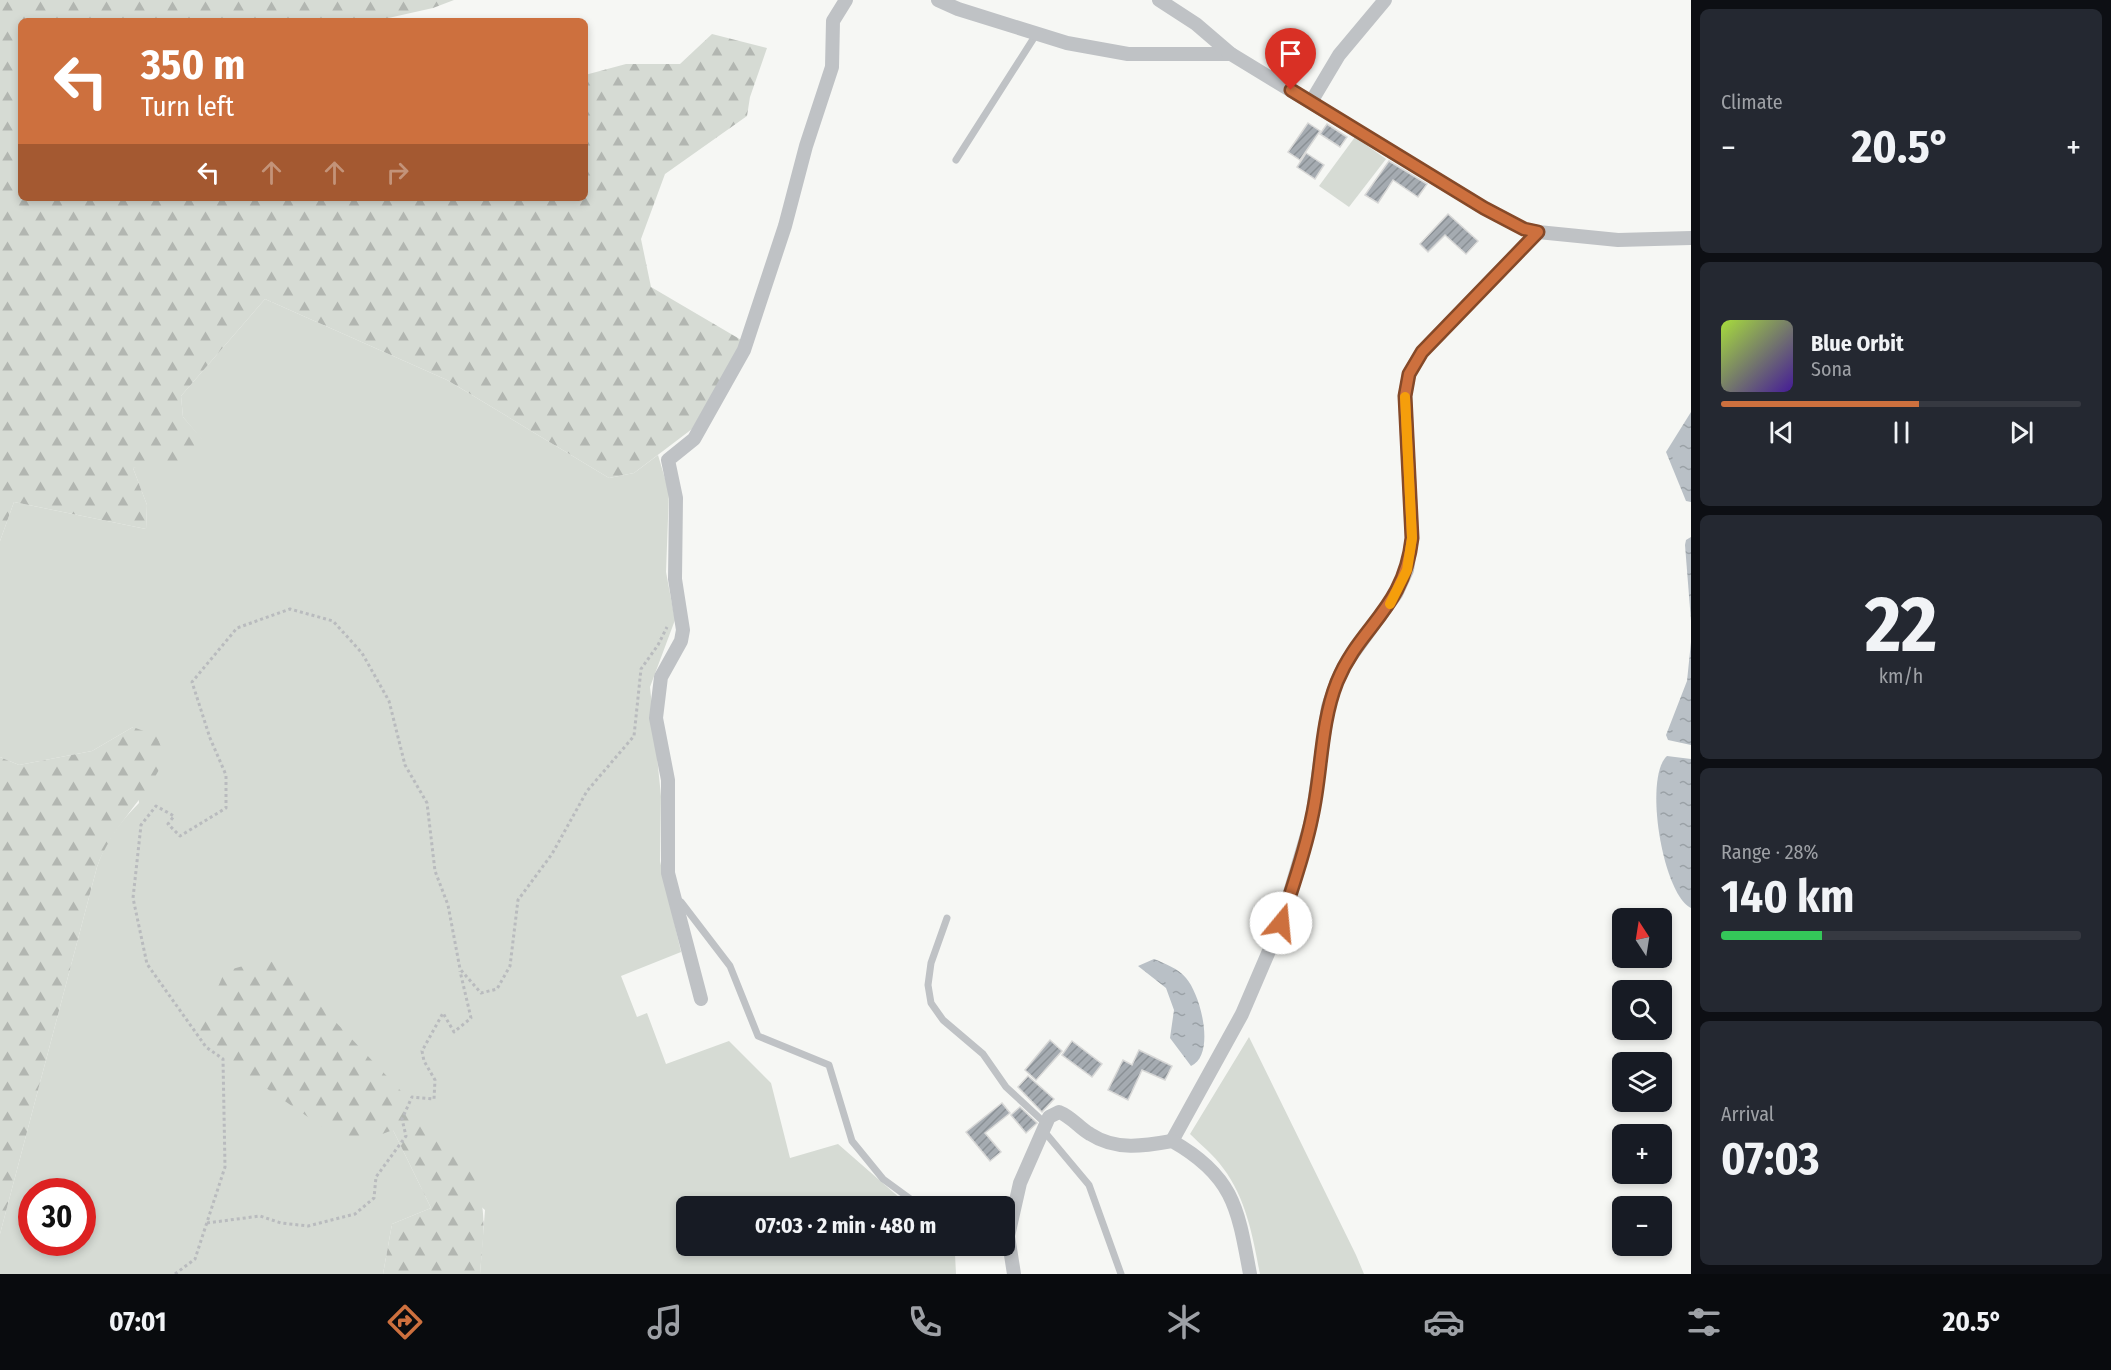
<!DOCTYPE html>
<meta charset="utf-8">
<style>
body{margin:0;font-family:"Fira Sans Condensed",sans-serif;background:#242831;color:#f1f3f6;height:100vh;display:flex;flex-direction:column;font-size:22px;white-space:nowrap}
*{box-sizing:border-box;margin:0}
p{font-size:20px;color:#9ea1a6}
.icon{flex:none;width:33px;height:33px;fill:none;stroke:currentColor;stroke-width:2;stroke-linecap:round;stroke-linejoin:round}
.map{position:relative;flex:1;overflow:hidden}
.drawer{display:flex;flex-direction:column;gap:9px;padding:9px;background:#0d0f14;width:420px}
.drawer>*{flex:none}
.hud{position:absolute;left:18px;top:18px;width:570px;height:183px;border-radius:9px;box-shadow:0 3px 9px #0003;background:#cd703e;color:#fff;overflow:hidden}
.needle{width:39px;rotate:348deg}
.tools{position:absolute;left:1612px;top:908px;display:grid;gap:12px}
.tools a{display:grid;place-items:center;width:60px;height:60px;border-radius:9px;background:#171b24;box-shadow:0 3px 9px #0003;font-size:30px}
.speed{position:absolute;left:18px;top:1178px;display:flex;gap:12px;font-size:30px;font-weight:700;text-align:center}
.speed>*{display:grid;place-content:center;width:78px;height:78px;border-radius:50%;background:#171b24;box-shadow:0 3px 9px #0003;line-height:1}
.speed .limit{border:9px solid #d22;background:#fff;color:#111}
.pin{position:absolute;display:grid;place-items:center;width:51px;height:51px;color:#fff;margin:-62px -26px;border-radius:50% 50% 50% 0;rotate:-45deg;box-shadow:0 0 6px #0007}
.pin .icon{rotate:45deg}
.me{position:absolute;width:66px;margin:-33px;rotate:17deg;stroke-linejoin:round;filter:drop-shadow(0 0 4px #0008)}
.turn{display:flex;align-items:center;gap:21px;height:126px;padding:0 24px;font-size:27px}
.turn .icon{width:78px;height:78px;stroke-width:2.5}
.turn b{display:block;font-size:42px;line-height:51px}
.lanes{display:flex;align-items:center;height:57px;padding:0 24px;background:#0003;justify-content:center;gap:30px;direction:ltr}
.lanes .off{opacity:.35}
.big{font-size:45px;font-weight:700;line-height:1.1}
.drawer .widget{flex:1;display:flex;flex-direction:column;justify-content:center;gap:9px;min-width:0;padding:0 21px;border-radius:9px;background:#242831}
.drawer .dial{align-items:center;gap:0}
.dial b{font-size:78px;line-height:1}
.song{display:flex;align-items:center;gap:18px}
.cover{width:72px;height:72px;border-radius:9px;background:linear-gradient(135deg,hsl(80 70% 55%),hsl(260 70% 35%))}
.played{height:6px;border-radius:3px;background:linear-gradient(90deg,#cd703e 55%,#363941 55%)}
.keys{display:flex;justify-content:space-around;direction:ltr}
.heat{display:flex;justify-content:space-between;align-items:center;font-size:33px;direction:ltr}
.charge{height:9px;border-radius:4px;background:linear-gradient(90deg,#34c759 28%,#363941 0)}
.trip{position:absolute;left:676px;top:1196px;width:339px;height:60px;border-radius:9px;background:#171b24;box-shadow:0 3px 9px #0003;font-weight:700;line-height:60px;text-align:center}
.menu{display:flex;height:96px;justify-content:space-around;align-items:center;background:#090b0e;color:#9ea1a6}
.menu .icon{width:42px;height:42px}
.menu .selected{color:#cd703e}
.menu b{font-size:27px;color:#f1f3f6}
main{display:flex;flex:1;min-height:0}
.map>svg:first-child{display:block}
</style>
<main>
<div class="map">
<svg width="1691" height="1274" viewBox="0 0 1691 1274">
<defs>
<pattern id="forest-firs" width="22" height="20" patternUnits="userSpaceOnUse" patternTransform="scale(1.5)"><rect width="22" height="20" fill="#d6dbd4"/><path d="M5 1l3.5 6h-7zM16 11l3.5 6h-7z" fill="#b2b6b1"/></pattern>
<pattern id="water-ripples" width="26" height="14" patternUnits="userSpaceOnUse" patternTransform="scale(1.5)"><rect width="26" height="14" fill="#b9c0c6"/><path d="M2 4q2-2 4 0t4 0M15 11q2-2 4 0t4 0" fill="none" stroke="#9aa1a6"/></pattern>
<pattern id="building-hatch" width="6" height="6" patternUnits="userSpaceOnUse" patternTransform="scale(1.5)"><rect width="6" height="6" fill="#a5abb1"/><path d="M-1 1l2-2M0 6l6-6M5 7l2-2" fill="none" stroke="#8a9095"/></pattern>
</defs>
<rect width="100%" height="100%" fill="#f6f7f4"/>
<g fill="#d6dbd4" fill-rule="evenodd">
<polygon points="1355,137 1386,159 1349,207 1319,186"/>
<path d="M 265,299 L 447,380 L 609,478 L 634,473 L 658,455 L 669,492 L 666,572 L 675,620 L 650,687 L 661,796 L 660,861 L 681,952 L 621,976 L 637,1017 L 647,1013 L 666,1064 L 729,1041 L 771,1083 L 790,1158 L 838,1144 L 909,1206 L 687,1206 L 687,1245 L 947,1245 L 955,1254 L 956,1274 L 480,1274 L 485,1210 L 393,1130 L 431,1208 L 392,1224 L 383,1274 L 0,1274 L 0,1234 L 97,867 C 106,841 119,823 139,803 L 133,727 L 92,751 L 19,765 L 0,757 L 0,541 L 14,502 L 146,529 L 147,505 L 133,468 L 204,442 L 183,417 L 181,396 ZM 32,1191 L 82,1191 L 82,1242 L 32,1242 Z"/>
<path d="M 1249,1037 L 1356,1255 L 1364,1274 L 1260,1274 C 1253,1237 1246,1198 1223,1168 C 1214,1155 1201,1145 1190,1134 Z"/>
</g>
<g fill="url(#forest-firs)">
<polygon points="0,0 454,0 433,8 375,21 21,21 21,198 585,198 585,75 626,64 680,64 712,34 767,48 750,97 747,116 665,174 641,239 651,287 743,341 692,429 634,473 609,478 447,380 265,299 181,396 183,417 205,442 199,458 133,468 147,505 146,529 14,502 0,541"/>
<path d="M 133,727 L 157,736 L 165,758 C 147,798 112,825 97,867 L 0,1234 L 0,757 L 19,765 L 92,751 Z"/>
<path d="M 278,961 L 468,1162 C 489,1208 484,1226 480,1274 L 383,1274 L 392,1224 L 431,1208 L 393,1130 L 350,1146 L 195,1039 L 225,971 L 254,963 Z"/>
</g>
<g fill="url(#water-ripples)">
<polygon points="1691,412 1691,502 1686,501 1666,452"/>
<polygon points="1691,537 1691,621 1685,545 1686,540"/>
<polygon points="1691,642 1691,745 1668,740 1666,735 1687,681"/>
<path d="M 1667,756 L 1691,759 L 1691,908 C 1663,895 1643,778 1667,756 Z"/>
<path d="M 1154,959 C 1164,963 1179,969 1186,978 C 1201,995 1216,1055 1191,1066 L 1170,1038 L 1174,1010 L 1166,988 L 1138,966 Z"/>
</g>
<g fill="url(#building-hatch)" stroke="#d8d8d7" stroke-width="1.5">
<polygon points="1308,123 1320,131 1300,160 1288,152"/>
<polygon points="1327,124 1347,137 1340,147 1320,134"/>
<polygon points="1306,153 1324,165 1315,179 1297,167"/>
<polygon points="1389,161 1427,184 1418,197 1393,180 1378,203 1365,195"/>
<polygon points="1448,214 1478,241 1466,254 1445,235 1428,252 1420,244"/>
<polygon points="1050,1040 1062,1051 1036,1080 1025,1070"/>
<polygon points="1072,1041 1102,1064 1092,1077 1062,1055"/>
<polygon points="1139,1050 1172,1066 1165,1080 1142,1070 1128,1100 1108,1090 1123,1060 1132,1065"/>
<polygon points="1028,1076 1054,1099 1042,1112 1018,1087"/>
<polygon points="1002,1103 1010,1113 985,1133 1001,1152 990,1161 966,1132"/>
<polygon points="1020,1107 1037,1123 1026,1133 1011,1115"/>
</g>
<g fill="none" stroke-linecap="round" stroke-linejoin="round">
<g stroke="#b9bbbe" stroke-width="3" stroke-dasharray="3 3" stroke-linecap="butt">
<polyline points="207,1223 260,1216 281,1223 308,1226 355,1214 374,1198 376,1177 406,1136 402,1119 412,1097 434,1099 435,1080 424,1061 422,1051 443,1013 454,1032 471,1018 460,971"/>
<polyline points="175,1274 195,1259 225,1167 223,1059 206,1047 147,964 133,898 141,825 156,806 174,816 168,824 180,836 226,808 226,775 210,738 192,682 237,628 290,609 333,621 362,653 389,701 405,765 427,803 435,871 448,905 460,969 481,993 497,989 510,966 518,900 552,854 587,791 634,736 641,669 658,645 667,627"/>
</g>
<g stroke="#bfc2c5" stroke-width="7">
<polyline points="956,160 1037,33"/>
<polyline points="681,902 730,966 758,1036 829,1065 852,1141 883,1179 920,1206"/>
<polyline points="947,918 931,963 928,985 931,1003 943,1020 983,1054 1006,1087 1046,1124"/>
<polyline points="1043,1130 1089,1185 1121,1274"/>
<polyline points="953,1245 970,1252 1009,1248"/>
</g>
<g stroke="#bfc2c5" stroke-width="14">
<polyline points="938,0 958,9 1067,43 1128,54 1231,54"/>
<polyline points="1159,0 1196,24 1231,54 1484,208 1524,229 1538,232 1618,240 1691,238"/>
<polyline points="1311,102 1339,55 1385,0"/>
<polyline points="701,999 668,873 668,780 656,718 661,677 681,641 683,630 675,579 676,498 668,460 694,439 744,350 785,226 806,146 832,67 833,21 846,0"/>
<polyline points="1172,1141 1242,1014 1281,923 1312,818 1328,707 1337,681 1344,666 1396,594 1407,570 1412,538 1405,396 1409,374 1422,352 1538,232"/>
<path d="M 1014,1274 L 1008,1236 L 1020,1183 L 1049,1117 L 1059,1112 C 1072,1117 1079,1128 1090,1134 C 1116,1151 1144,1146 1172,1141 C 1234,1176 1238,1209 1250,1274"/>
</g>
</g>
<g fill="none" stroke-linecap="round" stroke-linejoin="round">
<defs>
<path id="route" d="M 1281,923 C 1292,888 1305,853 1312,817 C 1322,773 1320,725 1337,682 C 1360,625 1404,610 1412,538 L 1405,396 L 1409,374 L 1422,352 L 1538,232 L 1524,229 L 1484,208 L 1291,90"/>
</defs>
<use href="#route" stroke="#854928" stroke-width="15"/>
<use href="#route" stroke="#cd703e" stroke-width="10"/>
<polyline stroke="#f59e0b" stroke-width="10" points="1390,604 1407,570 1412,538 1405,397"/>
</g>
</svg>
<div class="tools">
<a><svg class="needle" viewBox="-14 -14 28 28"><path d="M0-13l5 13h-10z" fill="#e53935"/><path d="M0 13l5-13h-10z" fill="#9ea1a6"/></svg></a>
<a><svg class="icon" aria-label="search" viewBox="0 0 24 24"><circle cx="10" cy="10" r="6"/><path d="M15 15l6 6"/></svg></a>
<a><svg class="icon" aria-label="layers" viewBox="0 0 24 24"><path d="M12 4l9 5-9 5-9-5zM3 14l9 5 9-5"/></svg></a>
<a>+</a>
<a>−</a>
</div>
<div class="speed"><div class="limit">30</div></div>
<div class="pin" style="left:1291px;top:90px;background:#d93025"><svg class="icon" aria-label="arrive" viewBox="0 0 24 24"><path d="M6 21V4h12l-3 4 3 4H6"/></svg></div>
<svg class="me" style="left:1281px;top:923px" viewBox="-20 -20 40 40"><circle r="19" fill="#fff"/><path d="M0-13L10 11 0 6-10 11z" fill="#cd703e"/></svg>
<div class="trip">07:03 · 2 min · 480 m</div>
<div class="hud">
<div class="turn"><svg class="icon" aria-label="left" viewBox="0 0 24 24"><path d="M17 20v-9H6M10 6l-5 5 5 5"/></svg><div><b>350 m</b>Turn left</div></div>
<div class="lanes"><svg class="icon" aria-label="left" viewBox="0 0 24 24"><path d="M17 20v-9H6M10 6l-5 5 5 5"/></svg><svg class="icon off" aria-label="ahead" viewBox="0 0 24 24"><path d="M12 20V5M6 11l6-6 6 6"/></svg><svg class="icon off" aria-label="ahead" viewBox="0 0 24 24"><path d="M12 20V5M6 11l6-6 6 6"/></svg><svg class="icon off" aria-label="right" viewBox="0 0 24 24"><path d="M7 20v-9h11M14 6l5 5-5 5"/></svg></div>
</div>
</div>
<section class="drawer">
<div class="widget"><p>Climate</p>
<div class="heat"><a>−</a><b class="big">20.5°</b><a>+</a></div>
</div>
<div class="widget">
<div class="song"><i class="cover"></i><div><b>Blue Orbit</b><p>Sona</p></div></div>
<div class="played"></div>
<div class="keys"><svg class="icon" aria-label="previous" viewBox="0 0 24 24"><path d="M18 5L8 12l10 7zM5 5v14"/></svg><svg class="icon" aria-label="pause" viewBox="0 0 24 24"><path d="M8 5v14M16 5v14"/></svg><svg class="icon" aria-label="next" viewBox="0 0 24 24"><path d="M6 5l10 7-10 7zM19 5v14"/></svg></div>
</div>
<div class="widget dial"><b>22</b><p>km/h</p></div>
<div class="widget"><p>Range · 28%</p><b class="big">140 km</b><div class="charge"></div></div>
<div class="widget"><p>Arrival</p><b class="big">07:03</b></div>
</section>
</main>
<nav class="menu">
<b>07:01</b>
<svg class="icon selected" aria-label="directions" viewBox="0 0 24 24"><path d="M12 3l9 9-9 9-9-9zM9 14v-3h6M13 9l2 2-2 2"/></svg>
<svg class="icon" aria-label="music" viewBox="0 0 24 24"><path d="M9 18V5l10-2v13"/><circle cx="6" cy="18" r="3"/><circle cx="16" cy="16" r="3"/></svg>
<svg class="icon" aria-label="phone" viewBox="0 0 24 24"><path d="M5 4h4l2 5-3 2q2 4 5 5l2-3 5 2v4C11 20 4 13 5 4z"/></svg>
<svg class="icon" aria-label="climate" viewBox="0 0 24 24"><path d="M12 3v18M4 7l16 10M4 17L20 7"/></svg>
<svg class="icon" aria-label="car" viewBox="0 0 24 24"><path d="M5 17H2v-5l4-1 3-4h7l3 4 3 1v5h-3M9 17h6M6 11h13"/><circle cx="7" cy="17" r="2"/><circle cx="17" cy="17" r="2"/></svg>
<svg class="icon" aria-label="filters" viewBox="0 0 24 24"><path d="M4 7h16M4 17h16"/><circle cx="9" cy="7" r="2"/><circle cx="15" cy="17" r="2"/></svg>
<b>20.5°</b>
</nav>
